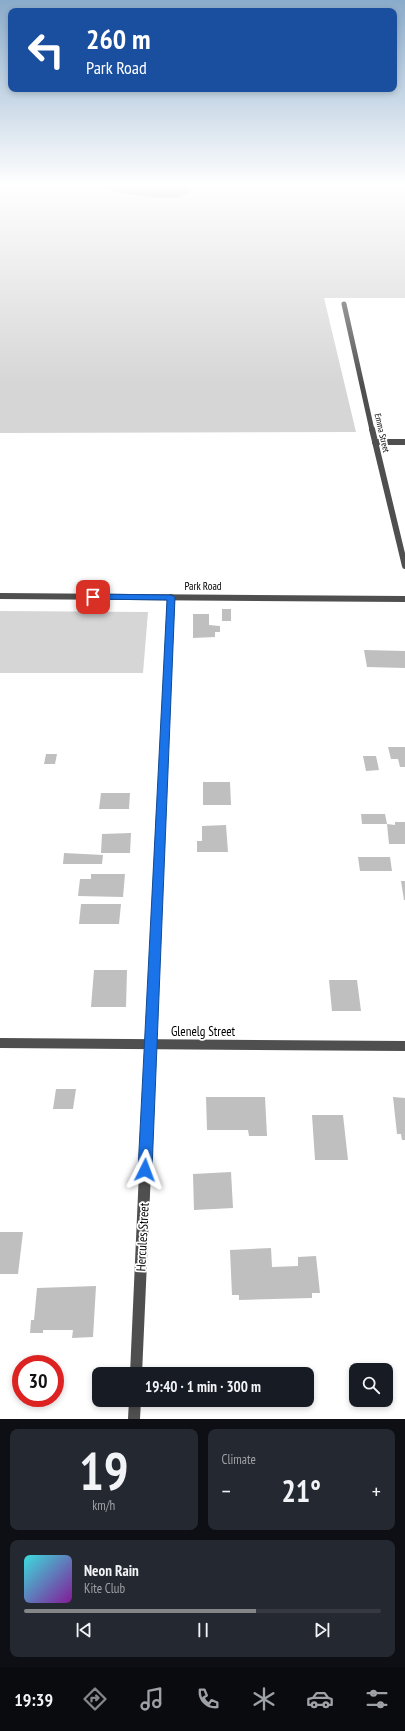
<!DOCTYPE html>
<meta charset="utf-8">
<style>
body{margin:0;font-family:"PT Sans Narrow",sans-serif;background:#242831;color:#f1f3f6;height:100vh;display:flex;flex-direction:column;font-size:15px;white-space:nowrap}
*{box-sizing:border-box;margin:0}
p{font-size:13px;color:#9ea1a6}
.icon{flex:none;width:22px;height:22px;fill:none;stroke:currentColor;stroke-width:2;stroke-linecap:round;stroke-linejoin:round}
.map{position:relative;height:1419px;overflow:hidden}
.panel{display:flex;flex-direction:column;gap:10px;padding:10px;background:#0d0f14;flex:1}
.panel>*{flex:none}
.guide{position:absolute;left:8px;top:8px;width:389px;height:84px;border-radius:8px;box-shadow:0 2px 6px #0003;background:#1a4fa0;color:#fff;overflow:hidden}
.buttons{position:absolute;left:349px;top:1363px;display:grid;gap:8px}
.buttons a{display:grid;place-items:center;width:44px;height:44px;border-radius:8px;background:#171b24;box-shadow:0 2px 6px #0003;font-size:20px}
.speed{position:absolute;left:12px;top:1355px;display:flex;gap:8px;font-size:20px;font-weight:700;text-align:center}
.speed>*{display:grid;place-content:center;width:52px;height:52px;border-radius:50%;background:#171b24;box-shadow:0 2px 6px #0003;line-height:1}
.speed .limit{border:6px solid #d22;background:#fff;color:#111}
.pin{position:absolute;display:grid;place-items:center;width:34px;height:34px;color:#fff;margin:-17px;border-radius:8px;box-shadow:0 2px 6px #0006}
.me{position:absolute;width:44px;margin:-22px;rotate:3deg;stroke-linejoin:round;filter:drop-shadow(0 0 3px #0008)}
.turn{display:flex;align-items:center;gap:14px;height:84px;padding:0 12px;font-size:18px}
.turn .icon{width:52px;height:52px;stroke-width:2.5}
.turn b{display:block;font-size:28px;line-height:34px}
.big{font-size:30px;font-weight:700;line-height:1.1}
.panel .widget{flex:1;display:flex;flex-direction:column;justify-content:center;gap:6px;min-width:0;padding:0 14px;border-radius:8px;background:#242831}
.panel .dial{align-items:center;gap:0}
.dial b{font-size:52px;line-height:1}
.song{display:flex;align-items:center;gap:12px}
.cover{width:48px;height:48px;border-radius:6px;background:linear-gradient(135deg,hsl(180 70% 55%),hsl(290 70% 35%))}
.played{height:4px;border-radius:2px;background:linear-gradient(90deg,#858687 65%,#363941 65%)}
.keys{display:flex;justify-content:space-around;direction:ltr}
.heat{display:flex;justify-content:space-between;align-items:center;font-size:22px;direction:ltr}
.panel .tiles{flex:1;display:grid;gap:10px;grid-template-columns:1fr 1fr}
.widget:last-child{grid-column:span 2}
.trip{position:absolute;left:92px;top:1367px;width:222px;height:40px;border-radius:8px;background:#171b24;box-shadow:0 2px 6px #0003;font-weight:700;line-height:40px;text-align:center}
.dock{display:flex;height:64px;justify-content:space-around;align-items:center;background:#090b0e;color:#9ea1a6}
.dock .icon{width:28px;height:28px}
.dock .on{color:#858687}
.dock b{font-size:18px;color:#f1f3f6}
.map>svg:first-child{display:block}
</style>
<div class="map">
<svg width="405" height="1419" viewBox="0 0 405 1419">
<rect width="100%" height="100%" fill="#fff"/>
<g fill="#d6d6d6">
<polygon points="0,186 405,186 405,298 324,298 356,432 0,433"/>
<polygon points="0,611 148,612 143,673 0,673"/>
</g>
<path fill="#9d9d9d" d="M 106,186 L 144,186 L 149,187 L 188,186 L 190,188 L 188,193 C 186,194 182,196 180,197 C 166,200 119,195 107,189 Z"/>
<g fill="#bfbfbf">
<rect x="222" y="609" width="9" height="12"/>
<polygon points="193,614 209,614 209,625 220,626 220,632 215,632 215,637 193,638"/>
<polygon points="364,650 405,651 405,668 367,667"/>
<polygon points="388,747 405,747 405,767 400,767 398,759 391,759"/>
<polygon points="46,754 57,754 55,764 44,764"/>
<polygon points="363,756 376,756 379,770 366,771"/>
<polygon points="203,782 230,782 231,805 203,805"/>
<polygon points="101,793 130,793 129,809 99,809"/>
<polygon points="361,814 385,814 387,824 362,824"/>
<polygon points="395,822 405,822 405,844 389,844 387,824 395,825"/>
<polygon points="226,825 228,852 197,852 197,841 202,841 202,826"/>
<polygon points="131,833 130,853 101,853 102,834"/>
<polygon points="64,853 103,855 102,864 63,864"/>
<polygon points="358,857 390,857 392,871 360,871"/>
<polygon points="91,874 125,874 123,897 78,896 80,879 91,879"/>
<polygon points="401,881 405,881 405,900 404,900"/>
<polygon points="81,904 121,904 119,924 79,924"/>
<polygon points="94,970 127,970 126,1007 91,1007"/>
<polygon points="329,980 357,980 361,1011 332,1011"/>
<polygon points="56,1089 76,1089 73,1109 53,1109"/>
<polygon points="206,1097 265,1097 267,1136 249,1136 248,1130 207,1130"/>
<polygon points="393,1097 405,1098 405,1140 402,1140 401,1134 397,1134"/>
<polygon points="312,1115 343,1115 348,1160 315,1160"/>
<polygon points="231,1172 233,1208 194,1210 193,1174"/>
<polygon points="0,1232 23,1232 18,1274 0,1274"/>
<polygon points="271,1248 272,1267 298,1266 298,1257 316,1256 320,1293 312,1293 312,1298 239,1300 239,1295 232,1295 230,1250"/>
<polygon points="96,1286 93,1337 72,1338 73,1330 43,1330 43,1333 30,1333 31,1320 34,1320 37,1288"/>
</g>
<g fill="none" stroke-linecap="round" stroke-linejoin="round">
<polyline stroke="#4f4f4f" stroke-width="5" points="344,304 372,430"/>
<g stroke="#4f4f4f" stroke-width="6">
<polyline points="372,429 405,566"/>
<polyline points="375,442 405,442"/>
<polyline points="171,600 171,597"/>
</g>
<polyline stroke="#4f4f4f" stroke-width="8" points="161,814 171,599"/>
<g stroke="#4f4f4f" stroke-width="10">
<polyline points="0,1043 405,1046"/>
<polyline points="149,1083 161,813"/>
</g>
<g stroke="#4f4f4f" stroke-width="12">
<polyline points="136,1374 149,1082"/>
<polyline points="134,1419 135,1400"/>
</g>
<polyline stroke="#4f4f4f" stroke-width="6" points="0,596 405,599"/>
</g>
<linearGradient id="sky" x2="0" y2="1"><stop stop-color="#8aabca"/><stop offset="0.48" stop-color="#fff"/><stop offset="1" stop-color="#fff" stop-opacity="0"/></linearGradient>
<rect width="405" height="385" fill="url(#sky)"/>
<polygon fill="#1a73e8" stroke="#114b97" points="93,594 171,595 175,597 152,1170 150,1174 145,1176 140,1174 138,1170 167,600 90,599 89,597"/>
<g text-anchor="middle" stroke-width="3.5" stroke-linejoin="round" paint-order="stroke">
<g font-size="9" fill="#000" stroke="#fff">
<text transform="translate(382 433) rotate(77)" y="3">Emma Street</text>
</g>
<g font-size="11" fill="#000" stroke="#fff">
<text x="203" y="590">Park Road</text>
</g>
<g font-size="13" fill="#000" stroke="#fff">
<text x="203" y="1036">Glenelg Street</text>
<text transform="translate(142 1237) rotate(-87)" y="5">Hercules Street</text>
</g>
</g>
</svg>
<div class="buttons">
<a><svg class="icon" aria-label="search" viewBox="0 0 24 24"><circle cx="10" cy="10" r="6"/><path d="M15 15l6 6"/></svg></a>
</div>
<div class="speed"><div class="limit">30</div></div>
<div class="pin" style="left:93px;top:597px;background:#d93025"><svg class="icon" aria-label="arrive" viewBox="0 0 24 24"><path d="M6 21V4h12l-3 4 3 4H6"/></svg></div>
<svg class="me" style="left:145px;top:1170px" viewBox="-20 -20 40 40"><path d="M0-17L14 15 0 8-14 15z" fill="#1a73e8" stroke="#fff" stroke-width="4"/></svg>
<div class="trip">19:40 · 1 min · 300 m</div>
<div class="guide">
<div class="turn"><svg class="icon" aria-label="left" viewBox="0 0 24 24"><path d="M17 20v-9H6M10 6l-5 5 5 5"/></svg><div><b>260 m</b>Park Road</div></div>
</div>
</div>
<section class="panel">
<div class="tiles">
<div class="widget dial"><b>19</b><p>km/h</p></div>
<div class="widget"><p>Climate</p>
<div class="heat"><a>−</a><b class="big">21°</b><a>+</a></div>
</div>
<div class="widget">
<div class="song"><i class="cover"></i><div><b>Neon Rain</b><p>Kite Club</p></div></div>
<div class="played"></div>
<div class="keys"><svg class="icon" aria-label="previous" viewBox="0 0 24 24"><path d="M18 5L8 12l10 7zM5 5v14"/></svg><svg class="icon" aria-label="pause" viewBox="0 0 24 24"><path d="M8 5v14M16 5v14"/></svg><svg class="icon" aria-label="next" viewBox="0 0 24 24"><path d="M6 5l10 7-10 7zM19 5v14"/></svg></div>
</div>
</div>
</section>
<nav class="dock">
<b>19:39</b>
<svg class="icon on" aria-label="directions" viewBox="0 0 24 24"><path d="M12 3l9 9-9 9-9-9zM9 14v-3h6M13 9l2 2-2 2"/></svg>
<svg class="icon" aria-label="music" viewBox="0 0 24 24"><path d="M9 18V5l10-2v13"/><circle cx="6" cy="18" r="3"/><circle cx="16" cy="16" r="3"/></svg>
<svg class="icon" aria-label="phone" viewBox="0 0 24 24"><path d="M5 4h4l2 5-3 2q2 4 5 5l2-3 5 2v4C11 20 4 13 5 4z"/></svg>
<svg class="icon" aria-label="climate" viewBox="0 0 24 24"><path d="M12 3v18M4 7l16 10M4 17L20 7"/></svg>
<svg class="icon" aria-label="car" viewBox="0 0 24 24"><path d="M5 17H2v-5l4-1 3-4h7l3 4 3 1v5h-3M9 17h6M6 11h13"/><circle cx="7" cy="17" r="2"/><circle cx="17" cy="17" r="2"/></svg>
<svg class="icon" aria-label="filters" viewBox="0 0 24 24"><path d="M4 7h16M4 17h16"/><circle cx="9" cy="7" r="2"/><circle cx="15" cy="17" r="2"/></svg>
</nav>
